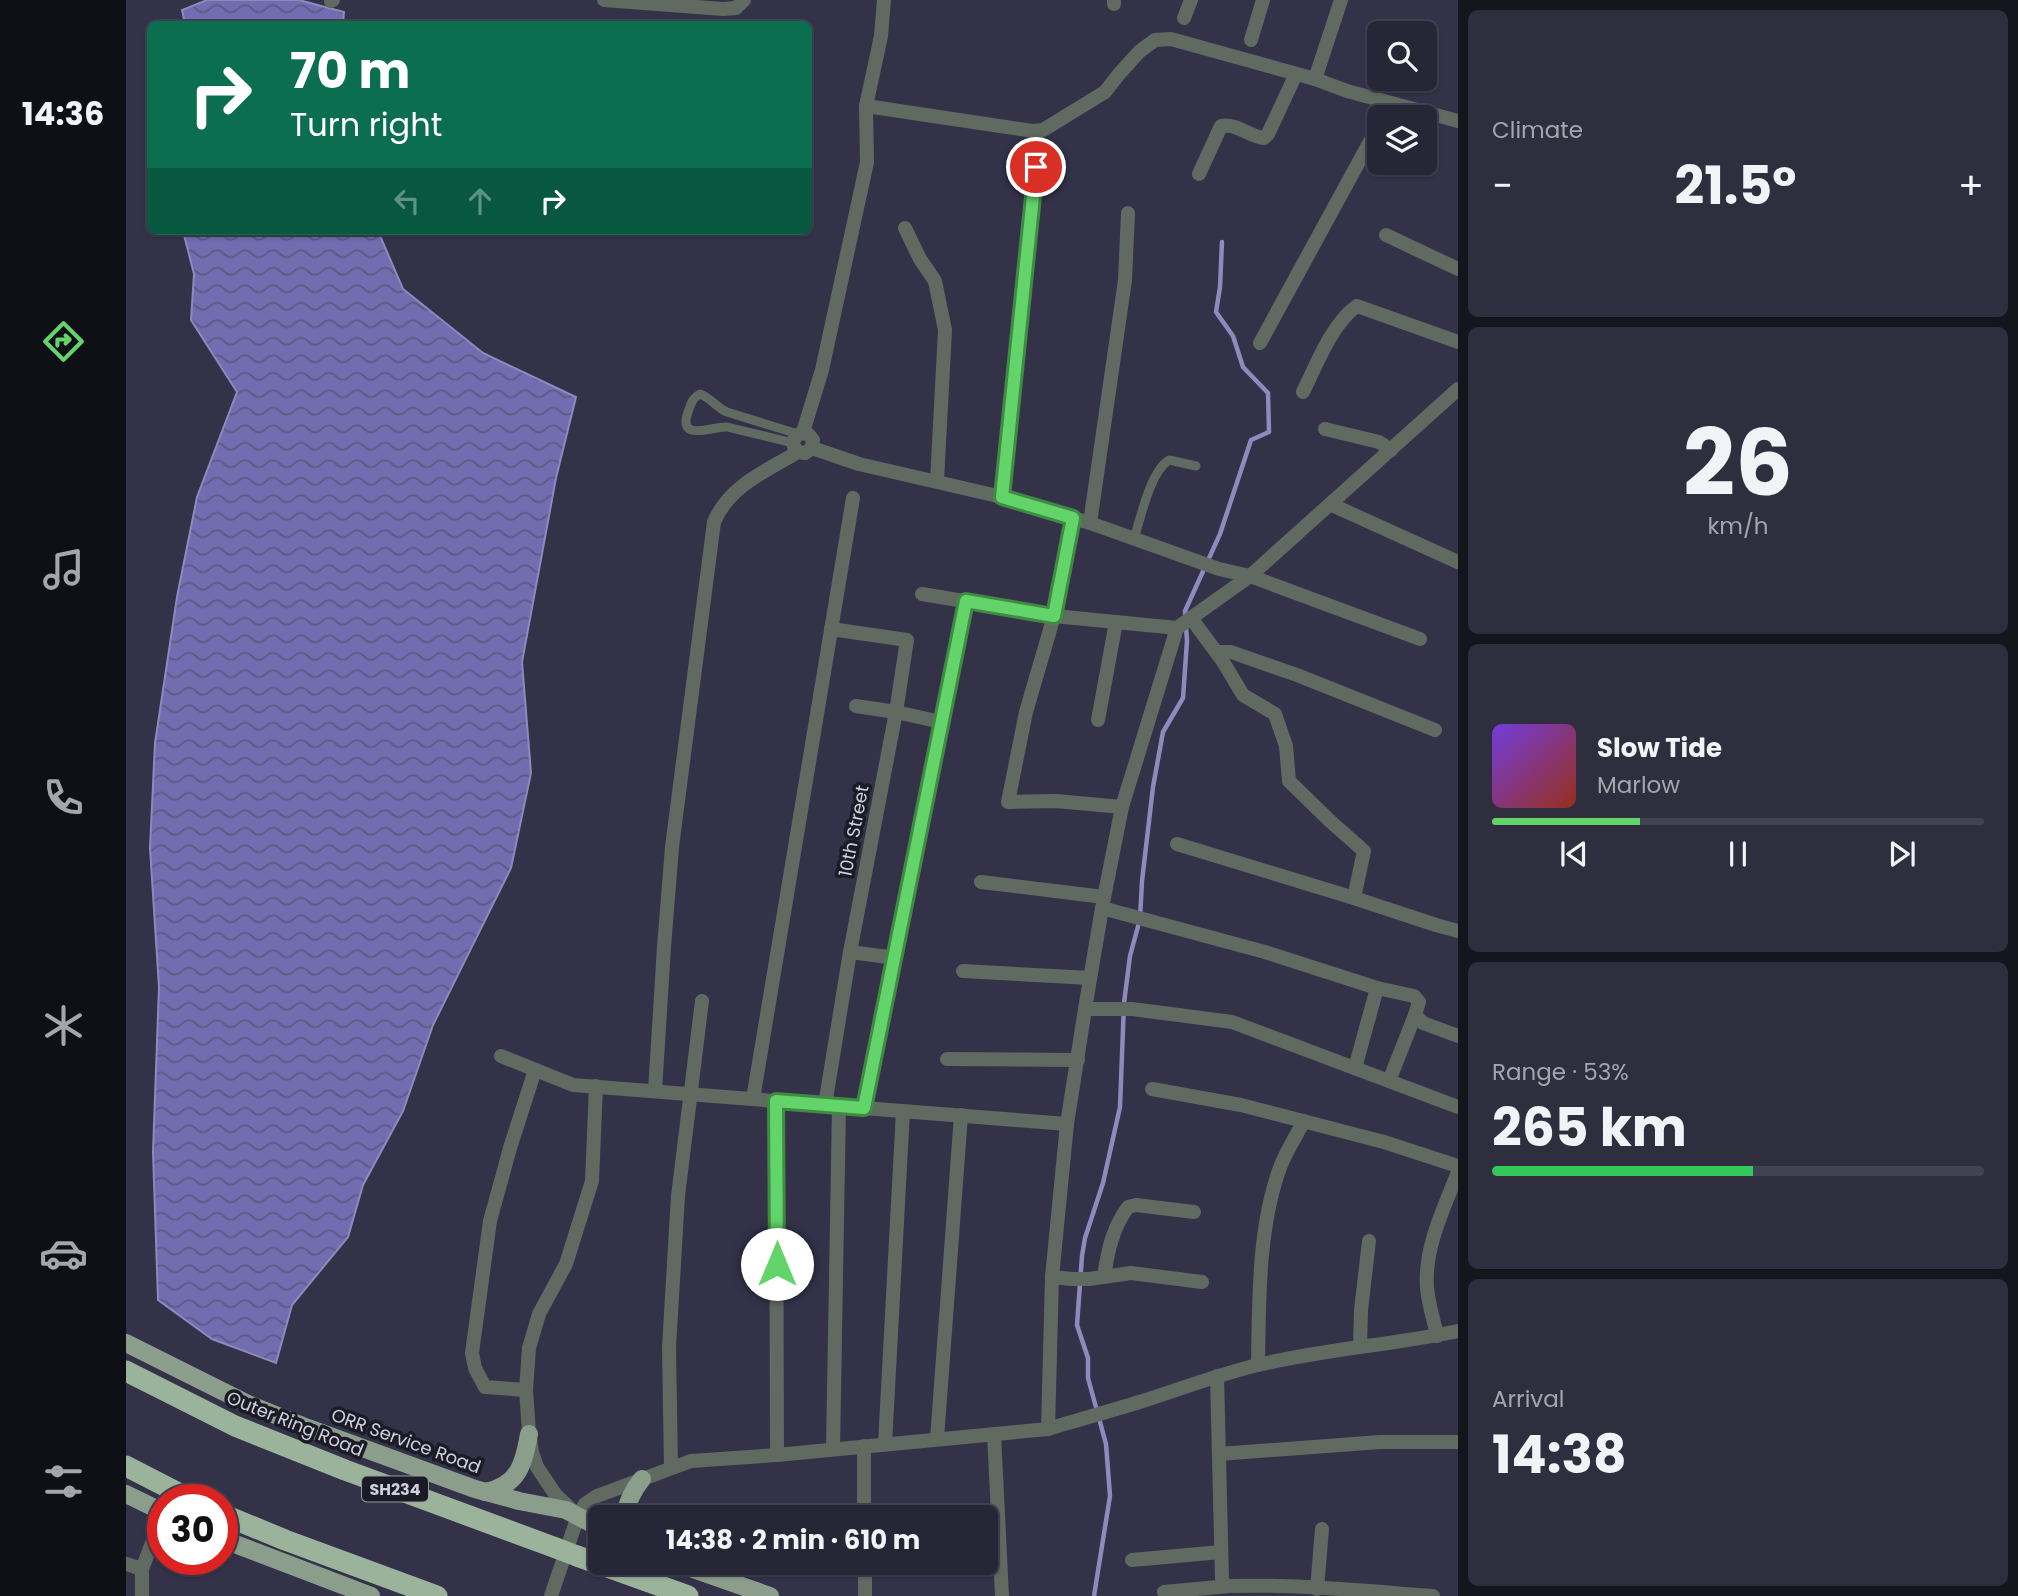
<!DOCTYPE html>
<meta charset="utf-8">
<style>
body{margin:0;font-family:Poppins,sans-serif;background:#2e2e3f;color:#f1f3f6;height:100vh;display:flex;flex-direction:column;font-size:26px;white-space:nowrap}
*{box-sizing:border-box;margin:0}
p{font-size:23px;color:#a4a5ad}
.icon{flex:none;width:38px;height:38px;fill:none;stroke:currentColor;stroke-width:2;stroke-linecap:round;stroke-linejoin:round}
.map{position:relative;flex:1;overflow:hidden}
.panel{display:flex;flex-direction:column;gap:10px;padding:10px;background:#15151e;width:560px}
.panel>*{flex:none}
.guide{position:absolute;left:21px;top:21px;width:665px;height:214px;border-radius:10px;box-shadow:0 2px 5px #0004,0 0 0 2px #424352;background:#0b6e4f;color:#fff;overflow:hidden}
.tools{position:absolute;left:1241px;top:21px;display:grid;gap:14px}
.tools a{display:grid;place-items:center;width:70px;height:70px;border-radius:10px;background:#262637;box-shadow:0 2px 5px #0004,0 0 0 2px #424352;font-size:35px}
.speed{position:absolute;left:21px;top:1484px;display:flex;gap:14px;font-size:35px;font-weight:700;text-align:center}
.speed>*{display:grid;place-content:center;width:91px;height:91px;border-radius:50%;background:#262637;box-shadow:0 2px 5px #0004,0 0 0 2px #424352;line-height:1}
.speed .limit{border:10px solid #d22;background:#fff;color:#111}
.pin{position:absolute;display:grid;place-items:center;width:60px;height:60px;color:#fff;margin:-30px;border:4px solid #fff;border-radius:50%;box-shadow:0 2px 7px #0007}
.me{position:absolute;width:77px;margin:-38px;rotate:0deg;stroke-linejoin:round;filter:drop-shadow(0 0 5px #0008)}
.turn{display:flex;align-items:center;gap:24px;height:147px;padding:0 28px;font-size:32px}
.turn .icon{width:91px;height:91px;stroke-width:2.5}
.turn b{display:block;font-size:49px;line-height:60px}
.lanes{display:flex;align-items:center;height:66px;padding:0 28px;background:#0003;justify-content:center;gap:35px;direction:ltr}
.lanes .off{opacity:.35}
.big{font-size:52px;font-weight:700;line-height:1.1}
.panel .tile{flex:1;display:flex;flex-direction:column;justify-content:center;gap:10px;min-width:0;padding:0 24px;border-radius:10px;background:#2e2e3f}
.panel .dial{align-items:center;gap:0}
.dial b{font-size:91px;line-height:1}
.song{display:flex;align-items:center;gap:21px}
.cover{width:84px;height:84px;border-radius:10px;background:linear-gradient(135deg,hsl(260 70% 55%),hsl(10 70% 35%))}
.played{height:7px;border-radius:4px;background:linear-gradient(90deg,#62d469 30%,#424352 30%)}
.keys{display:flex;justify-content:space-around;direction:ltr}
.heat{display:flex;justify-content:space-between;align-items:center;font-size:38px;direction:ltr}
.charge{height:10px;border-radius:5px;background:linear-gradient(90deg,#34c759 53%,#424352 0)}
.trip{position:absolute;left:462px;top:1505px;width:410px;height:70px;border-radius:10px;background:#262637;box-shadow:0 2px 5px #0004,0 0 0 2px #424352;font-weight:700;line-height:70px;text-align:center}
main{display:flex;flex:1;min-height:0}
.dock{display:flex;flex-direction:column;width:126px;justify-content:space-around;align-items:center;background:#0f0f16;color:#a4a5ad}
.dock .icon{width:49px;height:49px}
.dock .selected{color:#62d469}
.dock b{font-size:32px;color:#f1f3f6}
.map>svg:first-child{display:block}
</style>
<main>
<nav class="dock">
<b>14:36</b>
<svg class="icon selected" aria-label="directions" viewBox="0 0 24 24"><path d="M12 3l9 9-9 9-9-9zM9 14v-3h6M13 9l2 2-2 2"/></svg>
<svg class="icon" aria-label="music" viewBox="0 0 24 24"><path d="M9 18V5l10-2v13"/><circle cx="6" cy="18" r="3"/><circle cx="16" cy="16" r="3"/></svg>
<svg class="icon" aria-label="phone" viewBox="0 0 24 24"><path d="M5 4h4l2 5-3 2q2 4 5 5l2-3 5 2v4C11 20 4 13 5 4z"/></svg>
<svg class="icon" aria-label="climate" viewBox="0 0 24 24"><path d="M12 3v18M4 7l16 10M4 17L20 7"/></svg>
<svg class="icon" aria-label="car" viewBox="0 0 24 24"><path d="M5 17H2v-5l4-1 3-4h7l3 4 3 1v5h-3M9 17h6M6 11h13"/><circle cx="7" cy="17" r="2"/><circle cx="17" cy="17" r="2"/></svg>
<svg class="icon" aria-label="filters" viewBox="0 0 24 24"><path d="M4 7h16M4 17h16"/><circle cx="9" cy="7" r="2"/><circle cx="15" cy="17" r="2"/></svg>
</nav>
<div class="map">
<svg width="1332" height="1596" viewBox="0 0 1332 1596">
<defs>
<pattern id="water-waves" width="16" height="10" patternUnits="userSpaceOnUse" patternTransform="scale(1.75)"><rect width="16" height="10" fill="#726cb0"/><path d="M0 5q4-4 8 0t8 0" fill="none" stroke="#5d5a84"/></pattern>
</defs>
<rect width="100%" height="100%" fill="#333249"/>
<g fill="url(#water-waves)" stroke="#8e8abe" stroke-width="2">
<polygon points="81,0 173,0 218,12 217,24 59,24 56,10"/>
<polygon points="57,231 252,231 277,289 357,353 450,397 430,478 396,662 405,773 385,868 307,1025 277,1111 237,1185 222,1237 166,1305 150,1363 86,1339 32,1300 27,1152 33,987 24,848 29,743 51,597 71,497 111,392 65,320 68,274"/>
</g>
<g fill="none" stroke-linecap="round" stroke-linejoin="round">
<polyline stroke="#8e8abe" stroke-width="4.5" points="968,1596 984,1496 980,1444 962,1378 962,1358 951,1325 956,1256 959,1238 977,1183 994,1107 998,1003 1004,956 1014,919 1016,881 1027,787 1037,732 1057,698 1061,641 1059,611 1094,534 1125,440 1143,432 1142,393 1117,367 1107,336 1090,312 1094,287 1096,242"/>
<g stroke="#616a61" stroke-width="9">
<path d="M 667,443 L 601,427 C 587,426 551,443 562,412 C 565,404 566,398 574,394 C 585,398 591,408 601,412 L 672,434"/>
<path d="M 1008,539 C 1015,517 1024,472 1043,460 L 1070,466"/>
</g>
<g stroke="#616a61" stroke-width="14">
<polyline points="478,0 597,9 610,8 618,0"/>
<polyline points="205,1 207,0"/>
<polyline points="988,4 988,0"/>
<polyline points="1058,18 1065,0"/>
<polyline points="1125,40 1137,0"/>
<polyline points="1189,79 1215,0"/>
<polyline points="740,106 907,131 917,130 979,92 993,74 1014,51 1029,40 1045,39 1189,79 1221,91 1332,121"/>
<path d="M 1073,174 L 1095,126 C 1110,123 1123,136 1138,138 L 1142,134 L 1170,74"/>
<polyline points="779,228 794,259 809,281 819,330 811,481"/>
<polyline points="1260,235 1332,269"/>
<polyline points="1134,343 1253,125"/>
<path d="M 1177,392 C 1190,366 1206,323 1231,306 L 1332,342"/>
<polyline points="1199,429 1253,442 1265,450"/>
<polyline points="677,432 696,370 741,162 740,106 755,36 758,0"/>
<path d="M 686,448 L 687,440 L 682,434 L 675,433 C 663,439 666,453 679,453 L 686,448 L 733,464 L 876,497 L 964,523 L 1093,569 L 1124,576 L 1294,639"/>
<polyline points="876,497 910,167"/>
<polyline points="1204,504 1332,562"/>
<polyline points="947,518 928,616 900,712 882,802 930,801 996,807"/>
<polyline points="964,523 999,280 1002,213"/>
<polyline points="796,594 928,616 1051,628"/>
<polyline points="1065,618 1096,660 1117,695 1149,714 1160,746 1163,781 1204,821 1238,851 1228,898 1310,925 1332,931"/>
<polyline points="1090,652 1105,652 1171,675 1309,730"/>
<polyline points="730,706 770,712 815,722"/>
<polyline points="972,720 990,622"/>
<polyline points="1051,844 1228,898"/>
<polyline points="855,882 978,897"/>
<polyline points="976,908 1139,952 1251,988 1229,1068"/>
<polyline points="724,952 770,958"/>
<polyline points="837,971 964,978"/>
<polyline points="1251,988 1288,996 1293,1002 1289,1015 1297,1023 1332,1036"/>
<polyline points="959,1009 1006,1009 1106,1022 1332,1107"/>
<polyline points="375,1056 447,1085 941,1124"/>
<polyline points="821,1059 952,1060"/>
<polyline points="1263,1081 1289,1015"/>
<polyline points="1026,1089 1115,1105 1258,1142 1332,1166"/>
<path d="M 529,1091 L 538,947 L 546,847 L 588,522 C 603,486 640,471 672,452"/>
<polyline points="627,1099 727,498"/>
<polyline points="650,1101 651,1455"/>
<polyline points="699,1105 724,952 770,712 781,640 705,629"/>
<polyline points="738,1108 840,601"/>
<path d="M 978,1276 C 982,1251 986,1229 1002,1207 L 1010,1205 L 1068,1212"/>
<polyline points="926,1277 946,1279 963,1279 1005,1273 1076,1282"/>
<path d="M 1311,1336 C 1308,1320 1302,1303 1301,1287 C 1298,1248 1318,1208 1332,1172"/>
<polyline points="1234,1347 1235,1310 1243,1241"/>
<path d="M 1132,1365 C 1133,1301 1132,1225 1155,1165 C 1161,1150 1170,1136 1178,1121"/>
<path d="M 1091,1376 L 1096,1580 L 1098,1584 L 1103,1586 C 1171,1584 1239,1591 1307,1596"/>
<polyline points="400,1390 359,1387 349,1368 346,1353 364,1221 384,1148 409,1070"/>
<path d="M 922,1429 C 955,1419 988,1410 1020,1400 C 1057,1388 1094,1374 1132,1365 C 1198,1349 1266,1345 1332,1331"/>
<polyline points="868,1434 876,1596"/>
<polyline points="811,1439 835,1115"/>
<polyline points="759,1444 777,1111"/>
<polyline points="738,1446 738,1517"/>
<polyline points="707,1449 713,1106"/>
<polyline points="1093,1454 1254,1442 1332,1442"/>
<polyline points="545,1468 543,1347 552,1196 576,1001"/>
<polyline points="448,1512 429,1494 411,1467 406,1452 403,1432 400,1390 403,1348 413,1314 440,1264 466,1181 470,1086"/>
<polyline points="1006,1560 1095,1552"/>
<polyline points="739,1563 739,1596"/>
<polyline points="0,1564 16,1569"/>
<polyline points="1191,1589 1196,1529"/>
<polyline points="1038,1592 1103,1586"/>
</g>
<g stroke="#616a61" stroke-width="14">
<polyline points="16,1596 16,1569 37,1515"/>
<polyline points="425,1596 452,1516 459,1504 471,1496 565,1461 651,1455 922,1429 926,1277 941,1124 959,1009 976,908 996,807 1051,628 1124,576 1332,389"/>
</g>
<g stroke="#8b9e8b" stroke-width="18">
<polyline points="0,1343 122,1404 182,1428 349,1489 393,1501 440,1510 474,1528"/>
<path d="M 359,1492 C 392,1486 398,1464 403,1434"/>
<polyline points="0,1494 37,1512"/>
<path d="M 498,1517 C 502,1502 506,1491 516,1479"/>
<polyline points="96,1539 245,1596"/>
<polyline points="550,1563 644,1596"/>
</g>
<g stroke="#9cb39b" stroke-width="21">
<polyline points="0,1371 109,1426 219,1470 430,1548"/>
<polyline points="0,1466 66,1500"/>
<polyline points="96,1514 159,1540 311,1596"/>
<polyline points="451,1556 562,1596"/>
</g>
<polyline stroke="#9cb39b" stroke-width="21" points="430,1548 451,1556"/>
</g>
<g fill="none" stroke-linecap="round" stroke-linejoin="round">
<defs>
<polyline id="route" points="651,1264 650,1101 738,1108 840,601 928,616 947,518 876,497 910,167"/>
</defs>
<use href="#route" stroke="#408a44" stroke-width="18"/>
<use href="#route" stroke="#62d469" stroke-width="12"/>
</g>
<g text-anchor="middle" stroke-width="7" stroke-linejoin="round" paint-order="stroke">
<rect fill="#1b1b26" stroke="#9999a7" stroke-width="2" x="236" y="1476.5" width="66" height="25" rx="5"/>
<g font-size="16" font-weight="bold" fill="#cfcfde">
<text x="269" y="1495">SH234</text>
</g>
<g font-size="18" fill="#cfcfde" stroke="#1b1b26">
<text transform="translate(728 831) rotate(-79)" y="6">10th Street</text>
<text transform="translate(169 1424) rotate(22)" y="6">Outer Ring Road</text>
<text transform="translate(280 1441) rotate(20)" y="6">ORR Service Road</text>
</g>
</g>
</svg>
<div class="tools">
<a><svg class="icon" aria-label="search" viewBox="0 0 24 24"><circle cx="10" cy="10" r="6"/><path d="M15 15l6 6"/></svg></a>
<a><svg class="icon" aria-label="layers" viewBox="0 0 24 24"><path d="M12 4l9 5-9 5-9-5zM3 14l9 5 9-5"/></svg></a>
</div>
<div class="speed"><div class="limit">30</div></div>
<div class="pin" style="left:910px;top:167px;background:#d93025"><svg class="icon" aria-label="arrive" viewBox="0 0 24 24"><path d="M6 21V4h12l-3 4 3 4H6"/></svg></div>
<svg class="me" style="left:651px;top:1264px" viewBox="-20 -20 40 40"><circle r="19" fill="#fff"/><path d="M0-13L10 11 0 6-10 11z" fill="#62d469"/></svg>
<div class="trip">14:38 · 2 min · 610 m</div>
<div class="guide">
<div class="turn"><svg class="icon" aria-label="right" viewBox="0 0 24 24"><path d="M7 20v-9h11M14 6l5 5-5 5"/></svg><div><b>70 m</b>Turn right</div></div>
<div class="lanes"><svg class="icon off" aria-label="left" viewBox="0 0 24 24"><path d="M17 20v-9H6M10 6l-5 5 5 5"/></svg><svg class="icon off" aria-label="ahead" viewBox="0 0 24 24"><path d="M12 20V5M6 11l6-6 6 6"/></svg><svg class="icon" aria-label="right" viewBox="0 0 24 24"><path d="M7 20v-9h11M14 6l5 5-5 5"/></svg></div>
</div>
</div>
<section class="panel">
<div class="tile"><p>Climate</p>
<div class="heat"><a>−</a><b class="big">21.5°</b><a>+</a></div>
</div>
<div class="tile dial"><b>26</b><p>km/h</p></div>
<div class="tile">
<div class="song"><i class="cover"></i><div><b>Slow Tide</b><p>Marlow</p></div></div>
<div class="played"></div>
<div class="keys"><svg class="icon" aria-label="previous" viewBox="0 0 24 24"><path d="M18 5L8 12l10 7zM5 5v14"/></svg><svg class="icon" aria-label="pause" viewBox="0 0 24 24"><path d="M8 5v14M16 5v14"/></svg><svg class="icon" aria-label="next" viewBox="0 0 24 24"><path d="M6 5l10 7-10 7zM19 5v14"/></svg></div>
</div>
<div class="tile"><p>Range · 53%</p><b class="big">265 km</b><div class="charge"></div></div>
<div class="tile"><p>Arrival</p><b class="big">14:38</b></div>
</section>
</main>
